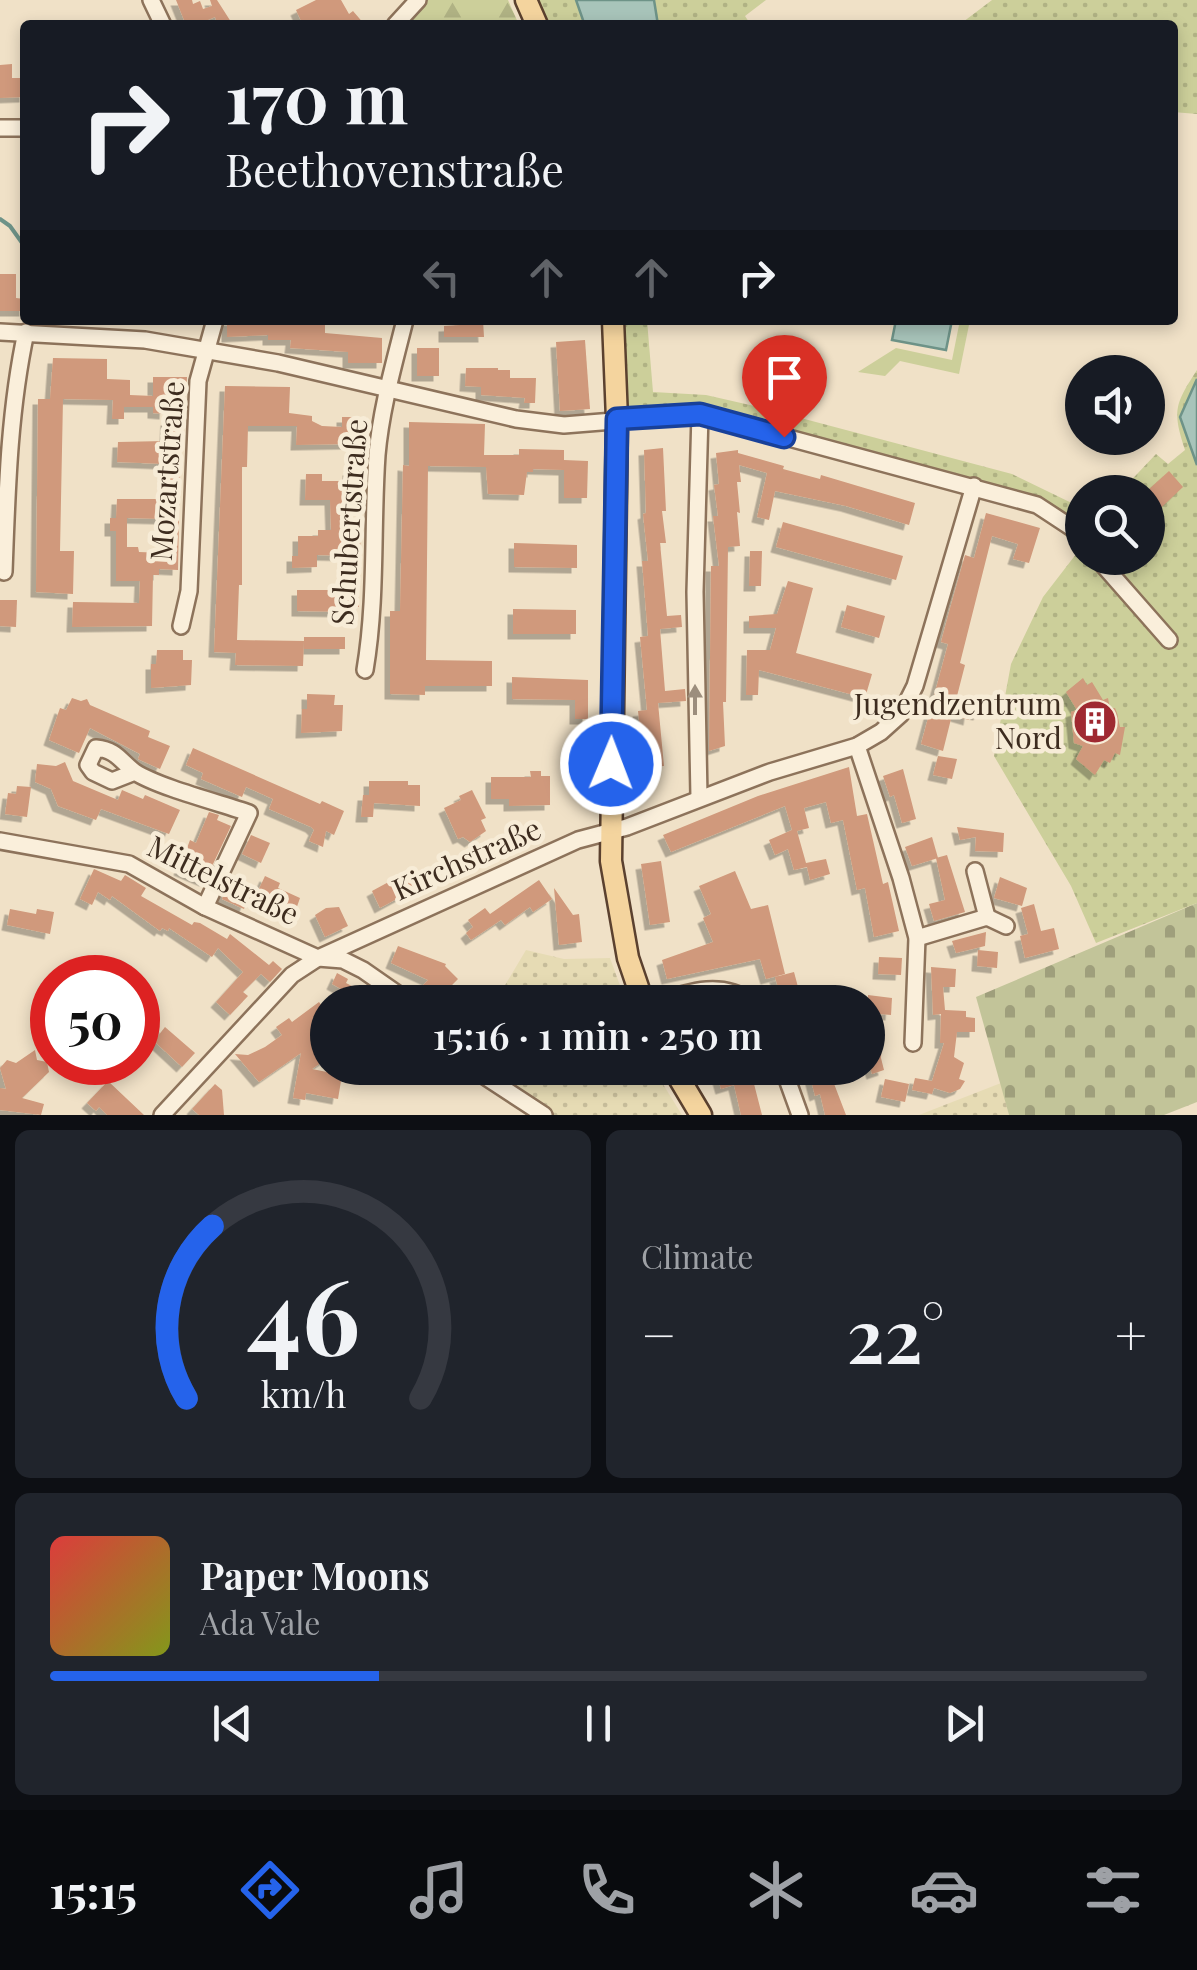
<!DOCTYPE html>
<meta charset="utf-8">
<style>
body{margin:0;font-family:"Playfair Display",serif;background:#20242c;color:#f1f3f6;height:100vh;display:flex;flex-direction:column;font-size:38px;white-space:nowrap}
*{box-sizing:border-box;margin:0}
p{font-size:32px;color:#9ea1a6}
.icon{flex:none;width:55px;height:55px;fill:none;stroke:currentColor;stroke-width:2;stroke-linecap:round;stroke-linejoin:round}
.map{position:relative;height:1115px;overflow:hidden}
.details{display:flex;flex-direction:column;gap:15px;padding:15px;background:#0d0f14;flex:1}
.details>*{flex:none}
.top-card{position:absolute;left:20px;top:20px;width:1158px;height:305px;border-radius:10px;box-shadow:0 5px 15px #0003;background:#171b24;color:#f1f3f6;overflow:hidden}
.tools{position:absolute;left:1065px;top:355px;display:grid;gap:20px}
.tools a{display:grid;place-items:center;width:100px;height:100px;border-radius:50%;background:#171b24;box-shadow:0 5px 15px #0003;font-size:50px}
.speed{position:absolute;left:30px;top:955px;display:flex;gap:20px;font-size:50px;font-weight:700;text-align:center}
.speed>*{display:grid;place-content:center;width:130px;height:130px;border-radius:50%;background:#171b24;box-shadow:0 5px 15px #0003;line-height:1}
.speed .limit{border:15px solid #d22;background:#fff;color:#111}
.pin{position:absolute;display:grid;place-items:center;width:85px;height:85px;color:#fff;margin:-102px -42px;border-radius:50% 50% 50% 0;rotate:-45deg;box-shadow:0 0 10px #0007}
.pin .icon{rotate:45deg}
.me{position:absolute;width:110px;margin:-55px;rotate:1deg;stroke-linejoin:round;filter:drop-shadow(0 0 8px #0008)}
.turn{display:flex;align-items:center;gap:35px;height:210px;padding:0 40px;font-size:45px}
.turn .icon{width:130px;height:130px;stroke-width:2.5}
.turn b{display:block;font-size:70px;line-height:85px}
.lanes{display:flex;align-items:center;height:95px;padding:0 40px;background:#0003;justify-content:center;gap:50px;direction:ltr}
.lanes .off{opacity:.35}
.big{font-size:75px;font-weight:600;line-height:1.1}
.details .widget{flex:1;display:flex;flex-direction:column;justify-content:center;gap:15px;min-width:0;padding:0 35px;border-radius:15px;background:#20242c}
.details .dial{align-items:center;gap:0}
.dial svg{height:260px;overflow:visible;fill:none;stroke:#363941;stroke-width:7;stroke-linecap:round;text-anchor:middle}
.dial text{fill:#f1f3f6;stroke:none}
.song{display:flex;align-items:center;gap:30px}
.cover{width:120px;height:120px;border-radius:15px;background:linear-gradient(135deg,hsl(0 70% 55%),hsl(70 70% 35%))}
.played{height:10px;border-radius:5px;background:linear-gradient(90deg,#2563eb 30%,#363941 30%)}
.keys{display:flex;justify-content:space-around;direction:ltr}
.heat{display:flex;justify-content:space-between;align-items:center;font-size:55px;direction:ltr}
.details .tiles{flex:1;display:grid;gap:15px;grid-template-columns:1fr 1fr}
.widget:last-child{grid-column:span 2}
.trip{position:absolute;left:310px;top:985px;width:575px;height:100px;border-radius:50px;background:#171b24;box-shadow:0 5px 15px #0003;font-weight:600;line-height:100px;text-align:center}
.menu{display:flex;height:160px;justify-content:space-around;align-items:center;background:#090b0e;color:#9ea1a6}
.menu .icon{width:70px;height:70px}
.menu .active{color:#2563eb}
.menu b{font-size:45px;color:#f1f3f6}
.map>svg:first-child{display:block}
</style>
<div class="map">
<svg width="1197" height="1115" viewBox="0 0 1197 1115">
<defs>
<pattern id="farmland-dots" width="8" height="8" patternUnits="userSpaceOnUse" patternTransform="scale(2.5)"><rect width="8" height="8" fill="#e6dbb4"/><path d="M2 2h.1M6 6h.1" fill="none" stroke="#c6bc9a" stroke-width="1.8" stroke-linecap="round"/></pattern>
<pattern id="forest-firs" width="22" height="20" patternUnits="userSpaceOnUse" patternTransform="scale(2.5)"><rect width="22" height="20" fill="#cccf9a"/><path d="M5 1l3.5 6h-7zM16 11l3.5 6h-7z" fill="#b0b284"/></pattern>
<pattern id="cemetery-stones" width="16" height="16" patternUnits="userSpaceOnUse" patternTransform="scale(2.5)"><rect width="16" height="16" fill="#c2c499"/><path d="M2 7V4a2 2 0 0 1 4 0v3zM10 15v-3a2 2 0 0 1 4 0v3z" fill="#9f9f7c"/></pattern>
<pattern id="park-dots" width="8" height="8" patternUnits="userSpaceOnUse" patternTransform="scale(2.5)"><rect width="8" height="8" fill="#cccf9a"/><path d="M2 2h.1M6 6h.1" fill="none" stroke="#b0b284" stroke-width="1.8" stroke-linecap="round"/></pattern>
<filter id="shadow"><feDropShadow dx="-5.5" dy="5.5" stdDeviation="0" flood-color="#0004"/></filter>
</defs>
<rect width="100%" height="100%" fill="#f0e1c7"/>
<g fill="url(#farmland-dots)">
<polygon points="526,950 564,959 610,958 626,1002 495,1002"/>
<polygon points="481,1068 653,1068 682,1115 553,1115"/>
<polygon points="1001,1083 1009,1115 919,1115"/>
</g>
<polygon fill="#cccf9a" points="960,320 970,320 959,374 900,361 885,376 858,372 896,348 952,360"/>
<polygon fill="url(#forest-firs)" points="425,0 508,0 519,25 405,25"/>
<polygon fill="url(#cemetery-stones)" points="1197,903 1197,1102 1164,1115 1009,1115 976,997"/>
<g fill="url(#park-dots)">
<polygon points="537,0 766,0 745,16 751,25 546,25"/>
<polygon points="992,0 1197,0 1197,114 1173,112 1172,25 959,25"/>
<path d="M 613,320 L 647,320 L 653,392 L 706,395 L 763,408 L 1012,474 L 1082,508 L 1082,558 L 1148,558 L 1148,492 L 1120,492 L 1156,454 L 1168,464 L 1185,450 C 1172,411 1175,404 1197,370 L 1197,903 L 1096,943 L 1071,886 L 994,756 L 1011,664 L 1043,597 L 1080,549 L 1041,514 L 722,421 L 617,419 Z"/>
</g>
<g fill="#a8c4ba" stroke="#6e9388" stroke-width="2.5">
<polygon points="576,0 654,0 658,25 584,23"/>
<polygon points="896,320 952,320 946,350 892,340"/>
<polygon points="1197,379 1197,465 1180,417"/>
</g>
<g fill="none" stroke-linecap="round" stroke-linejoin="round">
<polyline stroke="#6e9388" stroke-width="4" points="0,219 10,226 25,247"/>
</g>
<g fill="#d0997b" fill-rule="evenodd" filter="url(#shadow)">
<polygon points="176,0 192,0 193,4 200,1 203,9 212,6 210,0 217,0 233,25 218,25 215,17 196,25 186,25"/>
<polygon points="316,0 341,0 349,14 353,11 365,25 303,25 296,10"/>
<polygon points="12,64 12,78 25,78 25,97 0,98 0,65"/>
<polygon points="0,274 16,274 16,298 25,299 25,311 0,311"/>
<polygon points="227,320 325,322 325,333 382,338 382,363 348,363 348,352 290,348 291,340 268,340 268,335 227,337"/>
<polygon points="460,320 483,320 484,337 444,337 444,326 460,325"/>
<polygon points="585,340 590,409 560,411 556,342"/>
<rect x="417" y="348" width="22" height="28"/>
<polygon points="53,358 107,359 107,379 130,380 130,395 153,396 153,377 187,377 186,394 166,394 165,414 153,413 153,407 124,407 124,419 112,419 113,400 63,399 60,551 74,551 73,594 36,592 38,399 50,399"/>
<polygon points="466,368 498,368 498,370 510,370 510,378 536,378 535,403 524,403 525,398 481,395 481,387 465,386"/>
<polygon points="225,386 290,387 289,413 312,416 312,421 322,426 342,427 342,417 367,417 367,438 347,438 347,444 296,445 297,426 248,426 247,467 242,467 242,585 239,585 237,640 304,641 303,666 235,665 236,653 214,652"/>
<path d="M 166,420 L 181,420 L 178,570 L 159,569 L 159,575 L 153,575 L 152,626 L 72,627 L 73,602 L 139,603 L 140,581 L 116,581 L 116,531 L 110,531 L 110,518 L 116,518 L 117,499 L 166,499 L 166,464 L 117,462 L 118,442 L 165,441 ZM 127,518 L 167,519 L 164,553 L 139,552 L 138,547 L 127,547 Z"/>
<polygon points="409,422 485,424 484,455 519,455 519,449 564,450 564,460 588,461 587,498 564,498 564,462 564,470 533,469 533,472 527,472 524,495 488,494 486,467 428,466 426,660 492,661 492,686 425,686 425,695 390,694 390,611 400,611 403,465 409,466"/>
<polygon points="663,448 666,511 662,511 666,543 660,543 667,616 681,615 682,627 660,629 665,691 685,689 686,701 658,703 664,766 644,767 638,711 647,710 640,637 648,636 642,561 648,561 643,514 646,513 644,450"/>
<polygon points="738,450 738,453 784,466 783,469 820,479 821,475 915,503 909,525 846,506 775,491 769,520 757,517 767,473 739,465 741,482 737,482 740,513 737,512 740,546 728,547 726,702 723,702 725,746 709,751 711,566 719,566 713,516 718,516 714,485 719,484 716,453"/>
<polygon points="348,470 362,470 362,495 344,494 343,520 361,520 360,556 317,555 317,567 292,568 292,556 298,556 298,536 318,536 318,530 331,530 330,500 305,500 306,474 322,474 322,481 348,481"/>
<polygon points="1169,471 1183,487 1148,520 1148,490"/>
<polygon points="986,513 1040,528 1029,563 1013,559 1018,544 992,536 960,663 965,665 957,696 982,703 979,715 970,713 969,720 952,715 943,751 921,744 948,644 941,642 949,612 965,555 974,558"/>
<polygon points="783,522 903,556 896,580 776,547"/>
<polygon points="514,543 577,545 577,568 514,567"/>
<polygon points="750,551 762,551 761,586 749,586"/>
<polygon points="788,581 813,588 796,653 872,674 865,698 759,670 758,695 746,695 747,650 770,650 776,628 749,628 749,616 777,614"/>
<polygon points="342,583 359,583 359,607 354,607 354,612 297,611 297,590 329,590 342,588"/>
<polygon points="0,600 17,600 16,627 0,626"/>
<polygon points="847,605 885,616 879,638 841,627"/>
<polygon points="513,609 576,610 576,634 513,634"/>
<rect x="304" y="637" width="41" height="12"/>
<polygon points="157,650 183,650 183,660 192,660 191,685 151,688 151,664 156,664"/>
<polygon points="512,677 588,680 588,719 575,719 575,700 512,699"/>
<polygon points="1083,678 1087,685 1092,682 1103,700 1108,698 1110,709 1115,708 1117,713 1120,727 1125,727 1120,755 1115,753 1110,763 1104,760 1095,775 1076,759 1083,746 1074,743 1071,712 1077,710 1066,692"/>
<polygon points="307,694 335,695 334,705 343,705 342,731 301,733 302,709 307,709"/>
<polygon points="72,698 81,701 87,699 90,705 150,731 148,737 170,746 160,769 138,759 140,754 90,728 79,753 49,740 60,708 66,710"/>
<polygon points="193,748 320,804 322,801 344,811 334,835 326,831 323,847 309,841 314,830 311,827 269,809 273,799 246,787 242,797 201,779 203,773 186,765"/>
<polygon points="938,756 957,759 952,779 933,775"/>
<polygon points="65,762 73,781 118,800 122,790 143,799 145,795 180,810 169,834 101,809 96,820 58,806 51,789 35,782 37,764 56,766"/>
<polygon points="849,767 857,816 867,814 883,884 888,882 899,931 874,937 865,888 857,890 843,820 831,823 826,802 804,808 809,828 797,831 806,863 826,859 830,874 810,880 807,867 794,870 788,849 775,855 769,840 792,830 785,806 671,852 663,835 758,796"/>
<polygon points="903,769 916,819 902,823 894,795 890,797 883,776"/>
<polygon points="530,771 541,771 541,776 550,776 550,805 509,806 509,799 491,799 491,777 531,777"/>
<polygon points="369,781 408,781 408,785 420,785 420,806 374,803 373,817 361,817 363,795 369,795"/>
<polygon points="17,786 31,787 27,817 5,814 8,793 16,794"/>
<polygon points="472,790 486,818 481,820 486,831 470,842 463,837 458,839 444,808 461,800 459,796"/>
<polygon points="209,812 219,815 217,820 231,826 205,881 179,870 190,840 196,843"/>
<polygon points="957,827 1004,833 1003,852 975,851 976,837 960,840"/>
<polygon points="251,835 270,843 261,863 242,854"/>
<polygon points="932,837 938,858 912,866 905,847"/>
<polygon points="947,855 965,912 934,921 929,904 945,900 936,858"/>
<polygon points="661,861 670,922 650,925 641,864"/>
<polygon points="94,869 121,881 125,875 146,888 141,896 192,925 194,922 200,923 227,939 230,934 269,965 273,961 282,969 270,982 261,974 243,992 248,996 230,1015 216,1002 243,972 218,948 212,957 169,928 168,931 162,928 160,931 112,896 110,900 98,892 92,905 80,899"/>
<polygon points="735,871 751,909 768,905 785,974 766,979 760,959 667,979 662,960 713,942 703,918 711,914 699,886"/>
<polygon points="407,872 415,889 380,908 372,891"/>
<polygon points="265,876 280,883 278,888 300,898 293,918 248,899 244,909 222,899 231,879 258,891"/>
<polygon points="1000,877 1027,888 1022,906 994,898"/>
<polygon points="539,880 552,899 533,912 530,907 505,925 501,920 471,940 466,933 473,927 468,920 485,908 490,914"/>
<polygon points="554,888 573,915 579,914 582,942 559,945"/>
<polygon points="1034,904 1041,931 1054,928 1059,949 1025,958 1020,936 1028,934 1021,908"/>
<polygon points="339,907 348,926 325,937 315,915 326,908"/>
<polygon points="10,909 36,914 37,909 54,912 50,934 7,925"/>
<polygon points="986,932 985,946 956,953 952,941"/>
<polygon points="398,946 446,964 445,966 458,979 448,989 451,992 442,1002 424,1002 415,993 428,980 391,963"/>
<polygon points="978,950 998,952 997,968 977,966"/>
<polygon points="879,957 902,958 901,975 878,974"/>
<polygon points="931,967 956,969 955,987 943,987 945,1010 966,1011 966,1017 975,1018 975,1032 957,1032 954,1057 964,1063 959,1079 965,1081 960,1089 950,1093 934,1088 932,1094 912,1090 915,1078 932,1081 944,1043 940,1043 941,1014 933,1015"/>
<polygon points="794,972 802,1002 782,1002 775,977"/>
<polygon points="337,973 348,979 346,983 383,1002 354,1002 340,995 343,990 332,984"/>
<polygon points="868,995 892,998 891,1015 868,1013"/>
<polygon points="319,1002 328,1014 328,1058 312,1069 342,1075 338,1099 306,1093 305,1100 293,1098 301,1053 259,1082 235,1054 248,1055 265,1047 282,1035 276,1027 289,1018 292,1022"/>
<polygon points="165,1027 195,1053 182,1067 154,1041"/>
<polygon points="868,1038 882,1039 881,1058 884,1070 872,1074 868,1060"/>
<polygon points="35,1050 37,1060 47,1062 49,1072 22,1098 44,1104 41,1115 0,1110 0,1088 6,1089 0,1068 7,1060 16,1063"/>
<polygon points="715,1068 731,1068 733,1073 756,1068 759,1078 753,1080 762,1115 741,1115 734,1085 721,1089"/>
<polygon points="808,1068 828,1068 846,1115 825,1115 820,1094 815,1096"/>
<polygon points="885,1079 909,1084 905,1102 881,1097"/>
<polygon points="108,1081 144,1115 107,1115 99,1107 96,1111 87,1103"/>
<polygon points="215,1084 222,1090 224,1115 199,1115 192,1109"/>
</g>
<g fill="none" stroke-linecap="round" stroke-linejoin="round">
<defs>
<g id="minor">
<polyline points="151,0 163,25"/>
<polyline points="395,25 418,0"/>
<polyline points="0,128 25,128"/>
<polyline points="0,332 145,340 278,363 516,419 564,425 700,414 1037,505 1075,530 1082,540"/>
<polyline points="1097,558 1169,640"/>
<path d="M 4,572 C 7,491 9,411 26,332"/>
<polyline points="181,626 189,591 198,381 215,320"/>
<path d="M 365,670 C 377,599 372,527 377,455 C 381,409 394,364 405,320"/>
<polyline points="857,746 901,878 917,938 913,1043"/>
<path d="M 135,772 L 112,781 L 93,772 L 88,765 L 96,748 C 117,750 120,761 135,772 C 158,787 220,803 249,813 L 205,907"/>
<polyline points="699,797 695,592 700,414"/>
<polyline points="0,841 129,864 205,907 318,958 343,960 363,970 409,1002"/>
<polyline points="975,871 987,917"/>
<polyline points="917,938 987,917 1006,926"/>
<path d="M 659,1002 C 692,991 721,981 752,1002"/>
<polyline points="472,1068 544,1115"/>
<polyline points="783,1068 800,1115"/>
<polyline points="162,1115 292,975 318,958 578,840 627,827 770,772 857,746 881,732 901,714 915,686 974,486"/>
</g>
<g id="major">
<polyline points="526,0 537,25"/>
<polyline points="613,320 617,419 611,861 628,958 643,1002"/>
<polyline points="673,1068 701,1115"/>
</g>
</defs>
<use href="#minor" stroke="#8d735b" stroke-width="20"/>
<use href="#major" stroke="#5b412f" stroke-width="25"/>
<use href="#minor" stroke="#faefdb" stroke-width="15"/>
<use href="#major" stroke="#f4d49e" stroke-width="20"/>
</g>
<defs><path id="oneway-solid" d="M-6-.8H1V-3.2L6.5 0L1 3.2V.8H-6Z" transform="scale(2.5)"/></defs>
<use fill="#9c8e7d" href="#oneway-solid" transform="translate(695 700) rotate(-90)"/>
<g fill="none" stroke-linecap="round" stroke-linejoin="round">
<defs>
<polyline id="route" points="611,764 617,419 700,414 784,437"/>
</defs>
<use href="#route" stroke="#184099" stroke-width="25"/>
<use href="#route" stroke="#2563eb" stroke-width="18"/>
</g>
<defs>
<symbol id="building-disc" viewBox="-11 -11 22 22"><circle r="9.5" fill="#9f2931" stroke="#f7ecd7"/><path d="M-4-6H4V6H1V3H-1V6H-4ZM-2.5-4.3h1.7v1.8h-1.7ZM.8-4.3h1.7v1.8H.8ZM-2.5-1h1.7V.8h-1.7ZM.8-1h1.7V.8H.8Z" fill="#fff"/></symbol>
</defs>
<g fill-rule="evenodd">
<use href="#building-disc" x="1070" y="697" width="50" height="50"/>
</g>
<g text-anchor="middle" stroke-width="9" stroke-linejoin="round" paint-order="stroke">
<g font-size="30" fill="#3d2c1f" stroke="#f7ecd7">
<text transform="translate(168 471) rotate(-86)" y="10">Mozartstraße</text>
<text transform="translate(350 522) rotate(-86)" y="10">Schubertstraße</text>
<text transform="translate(467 860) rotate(-24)" y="10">Kirchstraße</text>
<text transform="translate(223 881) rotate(26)" y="10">Mittelstraße</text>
</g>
<g font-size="30" fill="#3d2c1f" stroke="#f7ecd7" text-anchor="end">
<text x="1062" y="715">Jugendzentrum<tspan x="1062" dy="34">Nord</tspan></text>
</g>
</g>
</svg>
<div class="tools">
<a><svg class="icon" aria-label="sound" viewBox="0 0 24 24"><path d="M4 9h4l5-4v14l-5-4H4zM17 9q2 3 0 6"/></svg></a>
<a><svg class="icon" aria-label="search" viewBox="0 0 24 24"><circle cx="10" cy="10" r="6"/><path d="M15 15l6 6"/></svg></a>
</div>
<div class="speed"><div class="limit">50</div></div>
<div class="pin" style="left:784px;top:437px;background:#d93025"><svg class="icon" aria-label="arrive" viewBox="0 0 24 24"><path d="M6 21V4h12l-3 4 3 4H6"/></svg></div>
<svg class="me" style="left:611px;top:764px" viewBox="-20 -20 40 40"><circle r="17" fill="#2563eb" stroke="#fff" stroke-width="3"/><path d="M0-11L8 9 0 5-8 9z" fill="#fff"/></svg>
<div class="trip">15:16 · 1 min · 250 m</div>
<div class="top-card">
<div class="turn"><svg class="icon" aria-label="right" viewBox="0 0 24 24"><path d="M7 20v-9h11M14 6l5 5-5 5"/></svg><div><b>170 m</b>Beethovenstraße</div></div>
<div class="lanes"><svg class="icon off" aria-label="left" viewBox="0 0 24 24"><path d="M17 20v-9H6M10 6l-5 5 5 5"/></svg><svg class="icon off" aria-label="ahead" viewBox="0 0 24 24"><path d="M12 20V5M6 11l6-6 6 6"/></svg><svg class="icon off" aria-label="ahead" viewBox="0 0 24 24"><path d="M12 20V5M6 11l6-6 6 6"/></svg><svg class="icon" aria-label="right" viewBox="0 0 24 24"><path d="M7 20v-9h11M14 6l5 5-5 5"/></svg></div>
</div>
</div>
<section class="details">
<div class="tiles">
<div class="widget dial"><svg viewBox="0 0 100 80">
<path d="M14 69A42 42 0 1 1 86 69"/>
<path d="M14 69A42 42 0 0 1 22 16" stroke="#2563eb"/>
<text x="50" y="56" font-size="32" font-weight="700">46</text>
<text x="50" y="72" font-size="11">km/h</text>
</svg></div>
<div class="widget"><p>Climate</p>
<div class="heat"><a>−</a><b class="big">22°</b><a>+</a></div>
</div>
<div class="widget">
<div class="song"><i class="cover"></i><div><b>Paper Moons</b><p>Ada Vale</p></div></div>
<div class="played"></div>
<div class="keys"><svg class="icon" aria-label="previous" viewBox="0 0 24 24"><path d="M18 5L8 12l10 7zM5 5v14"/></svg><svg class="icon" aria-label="pause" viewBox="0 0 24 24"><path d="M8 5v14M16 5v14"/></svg><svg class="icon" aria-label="next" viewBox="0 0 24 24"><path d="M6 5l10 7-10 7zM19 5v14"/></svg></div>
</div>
</div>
</section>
<nav class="menu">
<b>15:15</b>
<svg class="icon active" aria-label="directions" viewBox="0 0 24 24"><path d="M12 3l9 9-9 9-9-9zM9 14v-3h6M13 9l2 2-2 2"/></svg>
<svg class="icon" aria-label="music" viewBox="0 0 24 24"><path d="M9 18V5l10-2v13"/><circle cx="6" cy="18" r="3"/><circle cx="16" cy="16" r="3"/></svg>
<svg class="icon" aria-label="phone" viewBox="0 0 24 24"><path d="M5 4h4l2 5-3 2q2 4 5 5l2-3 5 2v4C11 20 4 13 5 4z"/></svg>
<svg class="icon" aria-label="climate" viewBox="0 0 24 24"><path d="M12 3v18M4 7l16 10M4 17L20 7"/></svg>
<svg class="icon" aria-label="car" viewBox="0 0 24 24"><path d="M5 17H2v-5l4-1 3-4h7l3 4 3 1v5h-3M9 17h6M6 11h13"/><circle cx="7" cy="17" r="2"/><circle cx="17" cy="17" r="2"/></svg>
<svg class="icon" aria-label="filters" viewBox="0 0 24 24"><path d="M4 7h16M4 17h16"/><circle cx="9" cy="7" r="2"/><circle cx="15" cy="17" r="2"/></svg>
</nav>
